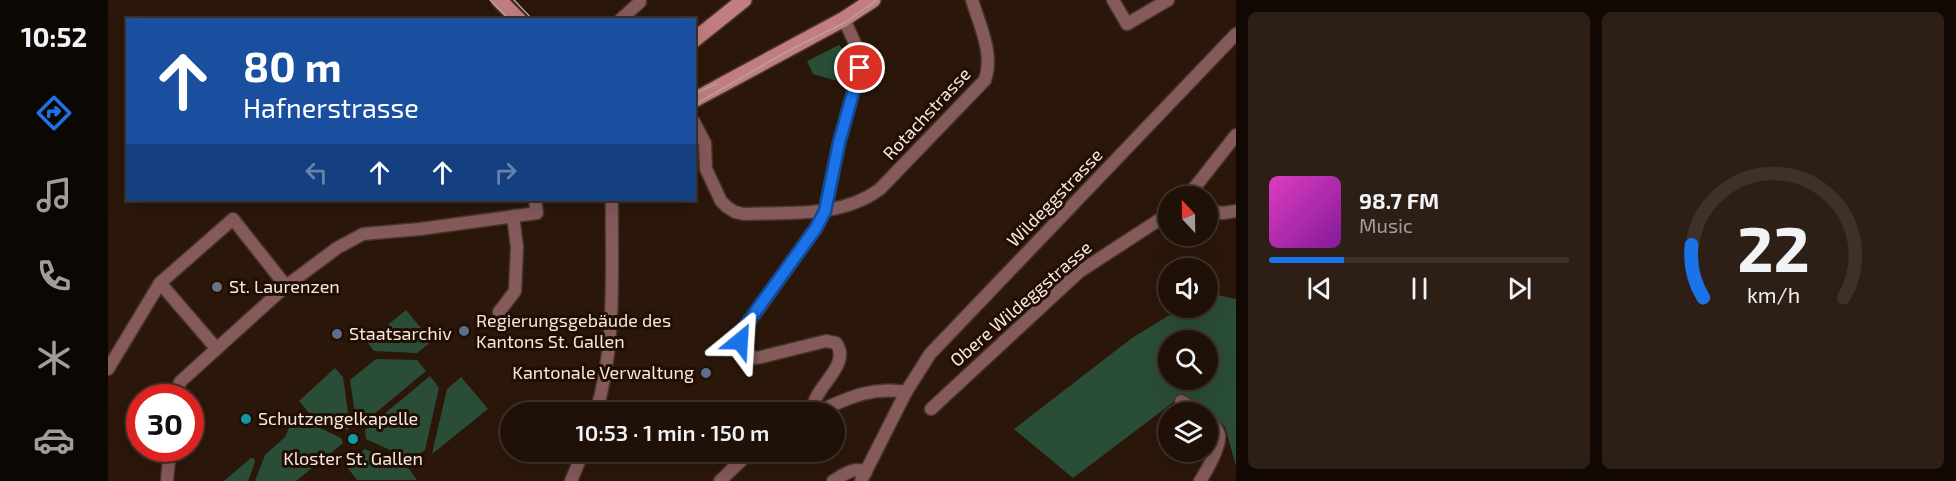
<!DOCTYPE html>
<meta charset="utf-8">
<style>
body{margin:0;font-family:"Exo 2",sans-serif;background:#2d1f16;color:#f1f3f6;height:100vh;display:flex;flex-direction:column;font-size:22px;white-space:nowrap}
*{box-sizing:border-box;margin:0}
p{font-size:20px;color:#a29d9c}
.icon{flex:none;width:33px;height:33px;fill:none;stroke:currentColor;stroke-width:2;stroke-linecap:round;stroke-linejoin:round}
.map{position:relative;flex:1;overflow:hidden}
.side{display:flex;flex-direction:column;gap:12px;padding:12px;background:#120904;width:720px}
.side>*{flex:none}
.guide{position:absolute;left:18px;top:18px;width:570px;height:183px;border-radius:0px;box-shadow:0 6px 24px #0002,0 0 0 2px #3d3129;background:#1a4fa0;color:#fff;overflow:hidden}
.needle{width:39px;rotate:338deg}
.fabs{position:absolute;left:1050px;top:186px;display:grid;gap:12px}
.fabs a{display:grid;place-items:center;width:60px;height:60px;border-radius:50%;background:#201108;box-shadow:0 6px 24px #0002,0 0 0 2px #3d3129;font-size:30px}
.speed{position:absolute;left:18px;top:384px;display:flex;gap:12px;font-size:30px;font-weight:700;text-align:center}
.speed>*{display:grid;place-content:center;width:78px;height:78px;border-radius:50%;background:#201108;box-shadow:0 6px 24px #0002,0 0 0 2px #3d3129;line-height:1}
.speed .limit{border:9px solid #d22;background:#fff;color:#111}
.pin{position:absolute;display:grid;place-items:center;width:51px;height:51px;color:#fff;margin:-26px;border:3px solid #fff;border-radius:50%;box-shadow:0 2px 6px #0007}
.me{position:absolute;width:66px;margin:-33px;rotate:27deg;stroke-linejoin:round;filter:drop-shadow(0 0 4px #0008)}
.turn{display:flex;align-items:center;gap:21px;height:126px;padding:0 18px;font-size:27px}
.turn .icon{width:78px;height:78px;stroke-width:2.5}
.turn b{display:block;font-size:42px;line-height:51px}
.lanes{display:flex;align-items:center;height:57px;padding:0 18px;background:#0003;justify-content:center;gap:30px;direction:ltr}
.lanes .off{opacity:.35}
.side .tile{flex:1;display:flex;flex-direction:column;justify-content:center;gap:9px;min-width:0;padding:0 21px;border-radius:9px;background:#2d1f16}
.side .dial{align-items:center;gap:0}
.dial svg{height:156px;overflow:visible;fill:none;stroke:#3d3129;stroke-width:7;stroke-linecap:round;text-anchor:middle}
.dial text{fill:#f1f3f6;stroke:none}
.song{display:flex;align-items:center;gap:18px}
.cover{width:72px;height:72px;border-radius:9px;background:linear-gradient(135deg,hsl(310 70% 55%),hsl(290 70% 35%))}
.played{height:6px;border-radius:3px;background:linear-gradient(90deg,#1a73e8 25%,#3d3129 25%)}
.keys{display:flex;justify-content:space-around;direction:ltr}
.side .tiles{flex:1;display:grid;gap:12px;grid-template-columns:repeat(2,1fr)}
.trip{position:absolute;left:392px;top:402px;width:345px;height:60px;border-radius:30px;background:#201108;box-shadow:0 6px 24px #0002,0 0 0 2px #3d3129;font-weight:600;line-height:60px;text-align:center}
main{display:flex;flex:1;min-height:0}
.tab-bar{display:flex;flex-direction:column;width:108px;justify-content:space-around;align-items:center;background:#0d0703;color:#a29d9c}
.tab-bar .icon{width:42px;height:42px}
.tab-bar .selected{color:#1a73e8}
.tab-bar b{font-size:27px;color:#f1f3f6}
.map>svg:first-child{display:block}
</style>
<main>
<nav class="tab-bar">
<b>10:52</b>
<svg class="icon selected" aria-label="directions" viewBox="0 0 24 24"><path d="M12 3l9 9-9 9-9-9zM9 14v-3h6M13 9l2 2-2 2"/></svg>
<svg class="icon" aria-label="music" viewBox="0 0 24 24"><path d="M9 18V5l10-2v13"/><circle cx="6" cy="18" r="3"/><circle cx="16" cy="16" r="3"/></svg>
<svg class="icon" aria-label="phone" viewBox="0 0 24 24"><path d="M5 4h4l2 5-3 2q2 4 5 5l2-3 5 2v4C11 20 4 13 5 4z"/></svg>
<svg class="icon" aria-label="climate" viewBox="0 0 24 24"><path d="M12 3v18M4 7l16 10M4 17L20 7"/></svg>
<svg class="icon" aria-label="car" viewBox="0 0 24 24"><path d="M5 17H2v-5l4-1 3-4h7l3 4 3 1v5h-3M9 17h6M6 11h13"/><circle cx="7" cy="17" r="2"/><circle cx="17" cy="17" r="2"/></svg>
</nav>
<div class="map">
<svg width="1128" height="481" viewBox="0 0 1128 481">
<rect width="100%" height="100%" fill="#2b170a"/>
<g fill="#2a4d37" fill-rule="evenodd">
<polygon points="731,45 740,55 736,83 705,74 699,61"/>
<path d="M 1100,293 L 1128,299 L 1128,466 L 1117,427 L 1075,395 L 965,478 L 906,429 L 1024,338 L 1073,308 L 1100,308 ZM 1060,340 L 1100,340 L 1100,380 L 1060,380 Z"/>
<polygon points="298,310 324,341 309,353 266,351 259,342"/>
<polygon points="268,359 309,360 318,371 254,424 248,420 242,380"/>
<polygon points="227,368 235,377 242,427 239,430 201,413 191,401"/>
<polygon points="322,376 331,388 317,450 304,460 258,439 257,430"/>
<polygon points="353,377 380,409 324,454 339,389"/>
<polygon points="190,420 195,420 233,438 235,443 188,481 147,481 157,455 177,437 181,428"/>
<polygon points="257,449 301,469 309,480 249,480 239,467 240,462"/>
<polygon points="143,458 146,458 147,462 140,481 116,481"/>
</g>
<g fill="none" stroke-linecap="round" stroke-linejoin="round">
<defs>
<g id="street">
<polyline points="1005,0 1019,24 1060,0"/>
<polyline points="512,20 532,2"/>
<path d="M 586,122 L 597,143 L 598,169 L 613,201 L 619,207 L 627,212 L 636,214 C 682,212 733,218 772,189 L 877,80 C 886,54 872,26 864,0"/>
<polyline points="1080,196 1128,135"/>
<polyline points="1100,211 1115,213 1128,211"/>
<polyline points="52,283 108,348"/>
<polyline points="391,312 407,291 409,247 405,216"/>
<polyline points="0,369 52,283 125,219 178,286"/>
<polyline points="67,398 72,382 178,286 229,248 255,234 312,229 429,213 427,200"/>
<polyline points="1073,401 1090,412"/>
<polyline points="823,409 971,272 1060,214"/>
<path d="M 488,412 C 509,344 503,270 504,200"/>
<path d="M 705,412 C 702,389 745,366 728,343 L 718,341 L 649,358 C 636,356 631,347 632,335 L 708,228 L 717,211 L 731,143 L 752,68 L 749,48 L 736,19"/>
<path d="M 709,412 C 740,398 764,386 798,392"/>
<polyline points="59,481 62,448"/>
<polyline points="463,481 475,452"/>
<polyline points="612,481 642,452"/>
<path d="M 725,481 C 735,475 746,466 758,472"/>
<polyline points="753,481 798,392 822,354 1128,34"/>
<path d="M 1092,481 C 1098,472 1113,446 1111,435 C 1110,429 1104,424 1100,419"/>
</g>
<g id="secondary">
<polyline points="391,0 411,20"/>
<polyline points="586,40 636,0"/>
<polyline points="586,100 736,19 765,0"/>
</g>
</defs>
<use href="#street" stroke="#483428" stroke-width="15"/>
<use href="#secondary" stroke="#483428" stroke-width="18"/>
<use href="#street" stroke="#855a5b" stroke-width="12"/>
<use href="#secondary" stroke="#c17d7f" stroke-width="15"/>
<g stroke="#b4a399" stroke-width="1.5">
<polyline points="382,0 402,20"/>
<polyline points="406,0 425,20"/>
<polyline points="586,94 608,84"/>
<polyline points="586,105 680,51 738,22 769,0"/>
</g>
</g>
<g fill="none" stroke-linecap="round" stroke-linejoin="round">
<defs>
<polyline id="route" points="632,341 632,335 635,329 708,228 717,211 731,143 752,68"/>
</defs>
<use href="#route" stroke="#114b97" stroke-width="15"/>
<use href="#route" stroke="#1a73e8" stroke-width="10"/>
</g>
<circle fill="#6b7280" stroke="#210e03" stroke-width="2" cx="109" cy="287" r="6"/>
<g fill="#5c6f8a" stroke="#210e03" stroke-width="2">
<circle cx="356" cy="331" r="6"/>
<circle cx="229" cy="334" r="6"/>
<circle cx="598" cy="373" r="6"/>
</g>
<g fill="#0f9aa8" stroke="#210e03" stroke-width="2">
<circle cx="138" cy="419" r="6"/>
<circle cx="245" cy="439" r="6"/>
</g>
<g text-anchor="middle" stroke-width="6" stroke-linejoin="round" paint-order="stroke">
<g font-size="18" fill="#f7e8df" stroke="#210e03">
<text transform="translate(819 114) rotate(-47)" y="6">Rotachstrasse</text>
<text transform="translate(947 198) rotate(-46)" y="6">Wildeggstrasse</text>
<text transform="translate(913 304) rotate(-41)" y="6">Obere Wildeggstrasse</text>
</g>
<g font-size="18" fill="#f7e8df" stroke="#210e03" text-anchor="start">
<text x="121" y="293">St. Laurenzen</text>
<text x="368" y="327">Regierungsgebäude des<tspan x="368" dy="21">Kantons St. Gallen</tspan></text>
<text x="241" y="340">Staatsarchiv</text>
<text x="586" y="379" text-anchor="end">Kantonale Verwaltung</text>
<text x="150" y="425">Schutzengelkapelle</text>
<text x="245" y="465" text-anchor="middle">Kloster St. Gallen</text>
</g>
</g>
</svg>
<div class="fabs">
<a><svg class="needle" viewBox="-14 -14 28 28"><path d="M0-13l5 13h-10z" fill="#e53935"/><path d="M0 13l5-13h-10z" fill="#a29d9c"/></svg></a>
<a><svg class="icon" aria-label="sound" viewBox="0 0 24 24"><path d="M4 9h4l5-4v14l-5-4H4zM17 9q2 3 0 6"/></svg></a>
<a><svg class="icon" aria-label="search" viewBox="0 0 24 24"><circle cx="10" cy="10" r="6"/><path d="M15 15l6 6"/></svg></a>
<a><svg class="icon" aria-label="layers" viewBox="0 0 24 24"><path d="M12 4l9 5-9 5-9-5zM3 14l9 5 9-5"/></svg></a>
</div>
<div class="speed"><div class="limit">30</div></div>
<div class="pin" style="left:752px;top:68px;background:#d93025"><svg class="icon" aria-label="arrive" viewBox="0 0 24 24"><path d="M6 21V4h12l-3 4 3 4H6"/></svg></div>
<svg class="me" style="left:632px;top:341px" viewBox="-20 -20 40 40"><path d="M0-17L14 15 0 8-14 15z" fill="#1a73e8" stroke="#fff" stroke-width="4"/></svg>
<div class="trip">10:53 · 1 min · 150 m</div>
<div class="guide">
<div class="turn"><svg class="icon" aria-label="ahead" viewBox="0 0 24 24"><path d="M12 20V5M6 11l6-6 6 6"/></svg><div><b>80 m</b>Hafnerstrasse</div></div>
<div class="lanes"><svg class="icon off" aria-label="left" viewBox="0 0 24 24"><path d="M17 20v-9H6M10 6l-5 5 5 5"/></svg><svg class="icon" aria-label="ahead" viewBox="0 0 24 24"><path d="M12 20V5M6 11l6-6 6 6"/></svg><svg class="icon" aria-label="ahead" viewBox="0 0 24 24"><path d="M12 20V5M6 11l6-6 6 6"/></svg><svg class="icon off" aria-label="right" viewBox="0 0 24 24"><path d="M7 20v-9h11M14 6l5 5-5 5"/></svg></div>
</div>
</div>
<section class="side">
<div class="tiles">
<div class="tile">
<div class="song"><i class="cover"></i><div><b>98.7 FM</b><p>Music</p></div></div>
<div class="played"></div>
<div class="keys"><svg class="icon" aria-label="previous" viewBox="0 0 24 24"><path d="M18 5L8 12l10 7zM5 5v14"/></svg><svg class="icon" aria-label="pause" viewBox="0 0 24 24"><path d="M8 5v14M16 5v14"/></svg><svg class="icon" aria-label="next" viewBox="0 0 24 24"><path d="M6 5l10 7-10 7zM19 5v14"/></svg></div>
</div>
<div class="tile dial"><svg viewBox="0 0 100 80">
<path d="M14 69A42 42 0 1 1 86 69"/>
<path d="M14 69A42 42 0 0 1 8 42" stroke="#1a73e8"/>
<text x="50" y="56" font-size="32" font-weight="700">22</text>
<text x="50" y="72" font-size="11">km/h</text>
</svg></div>
</div>
</section>
</main>
